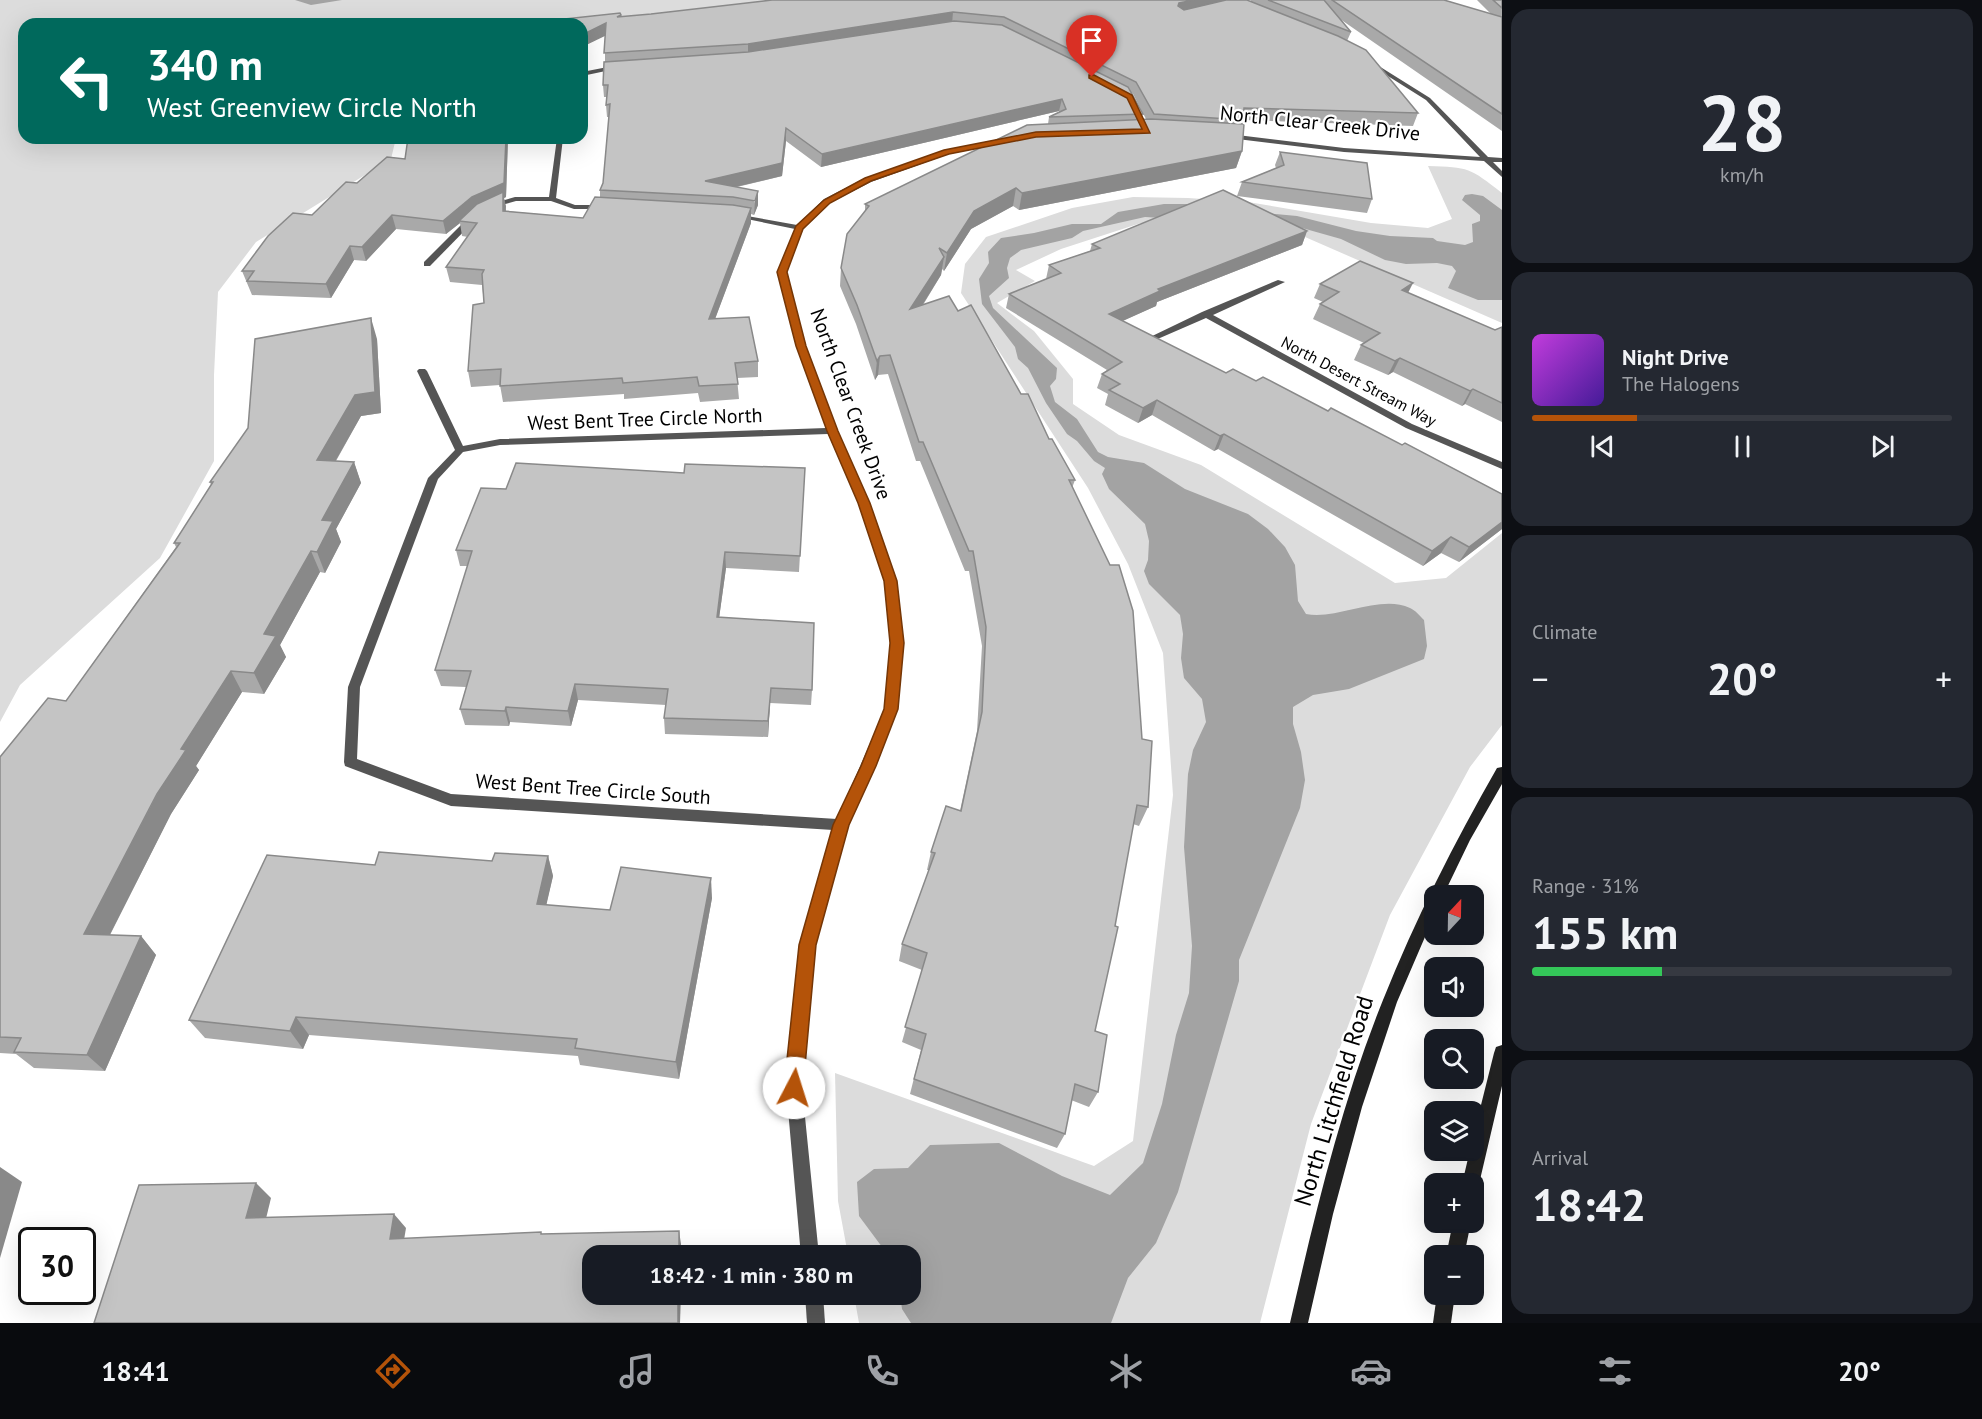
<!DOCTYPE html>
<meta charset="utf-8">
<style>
body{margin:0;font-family:"PT Sans",sans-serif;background:#242831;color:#f1f3f6;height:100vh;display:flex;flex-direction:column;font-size:22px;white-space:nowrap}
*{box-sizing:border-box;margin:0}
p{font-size:20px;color:#9ea1a6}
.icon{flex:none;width:33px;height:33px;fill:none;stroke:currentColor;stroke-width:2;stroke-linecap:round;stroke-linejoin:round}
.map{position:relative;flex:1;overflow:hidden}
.sheet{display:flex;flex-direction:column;gap:9px;padding:9px;background:#0d0f14;width:480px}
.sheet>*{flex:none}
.guide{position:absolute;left:18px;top:18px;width:570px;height:126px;border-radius:18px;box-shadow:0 6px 24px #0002;background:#00695c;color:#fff;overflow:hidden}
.needle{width:39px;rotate:22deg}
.tools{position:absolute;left:1424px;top:885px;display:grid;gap:12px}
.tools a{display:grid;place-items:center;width:60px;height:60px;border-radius:12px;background:#171b24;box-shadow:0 6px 24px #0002;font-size:30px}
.speed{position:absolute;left:18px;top:1227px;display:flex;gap:12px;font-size:30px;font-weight:700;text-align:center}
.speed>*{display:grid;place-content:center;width:78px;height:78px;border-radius:50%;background:#171b24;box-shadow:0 6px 24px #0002;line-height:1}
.speed .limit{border:3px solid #111;border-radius:9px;background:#fff;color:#111}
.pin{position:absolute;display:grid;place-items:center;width:51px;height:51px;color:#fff;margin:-62px -26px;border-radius:50% 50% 50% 0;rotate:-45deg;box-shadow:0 0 6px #0007}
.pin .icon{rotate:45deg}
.me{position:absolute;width:66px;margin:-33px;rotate:5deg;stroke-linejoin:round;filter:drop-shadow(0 0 4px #0008)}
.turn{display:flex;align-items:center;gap:21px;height:126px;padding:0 30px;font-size:27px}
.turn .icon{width:78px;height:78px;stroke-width:2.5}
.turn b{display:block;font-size:42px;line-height:51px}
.big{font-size:45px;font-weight:600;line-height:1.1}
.sheet .widget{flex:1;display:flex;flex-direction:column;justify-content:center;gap:9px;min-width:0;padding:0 21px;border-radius:18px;background:#242831}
.sheet .dial{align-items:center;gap:0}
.dial b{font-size:78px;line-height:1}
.song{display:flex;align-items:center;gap:18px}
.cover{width:72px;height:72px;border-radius:9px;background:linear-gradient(135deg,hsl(290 70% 55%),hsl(260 70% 35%))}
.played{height:6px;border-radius:3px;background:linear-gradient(90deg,#b45309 25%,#363941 25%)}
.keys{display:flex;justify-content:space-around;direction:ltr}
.heat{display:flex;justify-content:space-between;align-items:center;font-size:33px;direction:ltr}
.charge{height:9px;border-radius:4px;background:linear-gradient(90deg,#34c759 31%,#363941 0)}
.trip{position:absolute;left:582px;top:1245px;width:339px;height:60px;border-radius:18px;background:#171b24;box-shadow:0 6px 24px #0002;font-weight:600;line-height:60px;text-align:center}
.dock{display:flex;height:96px;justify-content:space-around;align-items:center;background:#090b0e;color:#9ea1a6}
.dock .icon{width:42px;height:42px}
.dock .current{color:#b45309}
.dock b{font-size:27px;color:#f1f3f6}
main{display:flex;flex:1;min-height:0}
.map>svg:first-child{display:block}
</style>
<main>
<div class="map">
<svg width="1502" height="1323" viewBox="0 0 1502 1323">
<rect width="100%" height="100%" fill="#fff"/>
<g fill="#dcdcdc">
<polygon points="0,0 805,0 582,24 24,24 24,138 396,138 391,159 256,242 218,292 214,375 214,461 160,558 20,685 0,722"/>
<path d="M 1428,166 C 1469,167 1470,168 1502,193 L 1502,323 L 1273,223 L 1141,223 L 1061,249 L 1016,270 L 1035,281 L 997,303 L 1034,331 L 1073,379 L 1073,404 L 1119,435 L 1201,465 L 1395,583 L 1446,578 L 1502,533 L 1502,725 L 1470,767 L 1390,915 L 1311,1124 L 1260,1323 L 859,1323 L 854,1295 L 910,1294 L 910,1256 L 848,1255 L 838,1201 L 835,1073 L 1094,1166 L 1133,1141 L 1173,795 L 1163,653 L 1128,564 L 1088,488 L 961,293 L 965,264 L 986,237 L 1072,208 L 1133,197 L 1188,198 L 1248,202 L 1371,223 L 1428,228 L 1452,219 Z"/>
</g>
<path fill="#a3a3a3" d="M 1472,194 L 1483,196 L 1502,210 L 1502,300 L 1478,300 L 1448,288 L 1456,271 L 1452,266 L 1437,263 L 1406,264 L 1385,260 L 1341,239 L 1295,226 L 1145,217 L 1083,231 L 1072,238 L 1021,250 L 1010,258 L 1007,268 L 1009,278 L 989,296 L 993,308 L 1057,368 L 1056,379 L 1050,386 L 1055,402 L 1077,419 L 1098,452 L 1108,457 L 1144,463 L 1185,489 L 1248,514 L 1268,529 L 1285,547 L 1295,565 L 1298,601 L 1306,614 C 1338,620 1380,594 1410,608 C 1415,610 1420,616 1424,620 L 1427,646 L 1424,659 L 1349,689 L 1313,695 L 1293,707 L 1293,724 L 1301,752 L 1305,780 L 1300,808 L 1239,960 L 1239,981 L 1178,1192 L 1156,1243 L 1128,1278 L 1111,1323 L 911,1323 L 902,1309 L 900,1295 L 910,1294 L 910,1256 L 888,1255 L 859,1216 L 857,1182 L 874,1169 L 908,1168 L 930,1145 L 999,1143 L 1062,1176 L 1110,1195 L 1143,1163 L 1162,1104 L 1176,1035 L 1189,993 L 1192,946 L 1184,847 L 1188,774 L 1193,750 L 1206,722 L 1202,699 L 1184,678 L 1181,658 L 1183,634 L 1180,615 L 1149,584 L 1144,571 L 1148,560 L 1149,541 L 1145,524 L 1109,489 L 1102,474 L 1105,468 L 1094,461 L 1077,441 L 1067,434 L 1046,403 L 1028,368 L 1018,359 L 1015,347 L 982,304 L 979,279 L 989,263 L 988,252 L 1001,238 L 1034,233 L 1072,224 L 1101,224 L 1118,212 L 1164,204 L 1218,204 L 1252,212 L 1297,216 L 1356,231 L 1390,236 L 1433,238 L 1437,241 L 1465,245 L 1473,242 L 1472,224 L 1480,221 L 1480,215 L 1462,200 L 1465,195 Z"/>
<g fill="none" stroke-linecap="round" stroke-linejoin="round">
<polygon fill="#a3a3a3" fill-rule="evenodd" points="295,0 342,0 311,5"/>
<g fill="#555" fill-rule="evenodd">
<polygon points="1366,58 1430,98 1488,157 1502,158 1502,162 1493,162 1502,171 1502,177 1484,161 1344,152 1229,138 1226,136 1229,134 1344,148 1480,157 1426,100 1364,61"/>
<polygon points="618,65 620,68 582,76 582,72"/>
<polygon points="557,138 563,138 556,198 575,205 608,205 608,209 574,209 551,201 516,201 487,209 487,205 515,197 549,197"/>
<path d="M 1002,139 L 1004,140 L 1004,142 L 949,154 L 871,182 L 830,203 L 803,229 L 786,272 L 806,346 L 837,431 L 869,503 L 896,581 L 903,643 L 897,709 L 848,825 L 814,945 L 802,1087 L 819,1256 L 801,1256 L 786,1087 L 800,945 L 833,830 L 451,806 L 345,766 L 344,762 L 348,687 L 428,478 L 455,450 L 417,371 L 419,369 L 425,369 L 427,371 L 463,446 L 500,439 L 826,428 L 798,346 L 778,272 L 795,229 L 732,216 L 736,214 L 797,225 L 824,199 L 865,178 L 945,151 ZM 828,434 L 859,503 L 884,581 L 891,643 L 885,709 L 837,819 L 451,794 L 357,759 L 360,687 L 438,479 L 463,452 L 500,445 Z"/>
<polygon points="470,216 477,218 430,266 424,266 424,262"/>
<polygon points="1278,280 1285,282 1213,315 1412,424 1502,462 1502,469 1406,428 1206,318 1153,341 1150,342 1146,339 1202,312"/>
<polygon points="805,1294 823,1294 825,1323 807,1323"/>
</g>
<g fill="#222" fill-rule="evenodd">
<path d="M 1502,767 L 1502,784 L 1470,840 L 1443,896 L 1434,896 L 1434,916 L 1397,1002 L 1362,1107 L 1333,1214 L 1308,1323 L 1290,1323 C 1315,1214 1341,1104 1383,1000 C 1415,920 1454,843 1497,768 Z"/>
<polygon points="1502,1045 1502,1086 1479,1184 1476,1190 1473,1191 1473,1184 1462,1184 1470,1150 1473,1150 1473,1137 1494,1053 1496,1047"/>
<polygon points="1453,1222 1471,1222 1464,1256 1446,1256"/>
<polygon points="1437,1294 1455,1294 1451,1323 1433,1323"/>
</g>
</g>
<g fill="#a9a9a9" fill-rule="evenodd">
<path d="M 1251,0 L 1444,0 L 1491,14 L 1477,0 L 1502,0 L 1502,131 L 1340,19 L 1351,32 L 1347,41 L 1418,113 L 1413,126 L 1243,120 L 1242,124 L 1242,151 L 1236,168 L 1019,210 L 1013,206 L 971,229 L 944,271 L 942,269 L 941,275 L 923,305 L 958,311 L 1021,394 L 1075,480 L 1072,488 L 1142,739 L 1148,807 L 1139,826 L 1133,824 L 1095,1031 L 1098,1092 L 1089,1107 L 1071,1100 L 1065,1134 L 1057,1148 L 910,1094 L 921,1050 L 902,1042 L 922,970 L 899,961 L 902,944 L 929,870 L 927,870 L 931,852 L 960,811 L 977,731 L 982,646 L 969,571 L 965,571 L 920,461 L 916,461 L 888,374 L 878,375 L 875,380 L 856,324 L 840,286 L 841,268 L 865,211 L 865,204 L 1048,124 L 1049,117 L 1059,112 L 1059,111 L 821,167 L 786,141 L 782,176 L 737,187 L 758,205 L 754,215 L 751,214 L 751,223 L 715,319 L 758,361 L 758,377 L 737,378 L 739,399 L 700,402 L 698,393 L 624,399 L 624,394 L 503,402 L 500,385 L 471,387 L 468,371 L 484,303 L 482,285 L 450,282 L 446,267 L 468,237 L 462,236 L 460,223 L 446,234 L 396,229 L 366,261 L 354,260 L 331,298 L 252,295 L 242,271 L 312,215 L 357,183 L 405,159 L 408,138 L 508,138 L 506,197 L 504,198 L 506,211 L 583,218 L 600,197 L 600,190 L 603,183 L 609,117 L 607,117 L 606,105 L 607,97 L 604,97 L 603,85 L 605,62 L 605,35 L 582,47 L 582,24 L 621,17 L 1250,1 ZM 1132,93 L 1133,94 L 1146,119 L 1141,119 L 1143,114 Z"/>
<polygon points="1280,152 1372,199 1367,213 1237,196 1242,182 1276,168 1275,165"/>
<polygon points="1307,231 1302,245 1157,302 1156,306 1122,321 1502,529 1459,562 1441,553 1423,566 1218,449 1214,451 1152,415 1138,423 1105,405 1108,394 1097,388 1102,374 1107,370 1006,308 1009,294 1046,279 1049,265 1090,251 1092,244"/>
<polygon points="1320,284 1408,293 1495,330 1502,327 1502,422 1465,404 1462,406 1393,372 1388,375 1354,360 1361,345 1364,343 1313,319 1320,304 1323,302 1314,298"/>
<polygon points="377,339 381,413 361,416 336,461 354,462 361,483 336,529 341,542 325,573 320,572 280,645 286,657 264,694 242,692 196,766 199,770 171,814 110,935 141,936 156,955 105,1071 34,1068 16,1054 0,1053 0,757 66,701 176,547 174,543 211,485 210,482"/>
<polygon points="805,468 799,572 726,568 719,618 812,690 811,705 770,703 768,737 665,734 664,718 666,705 578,700 571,726 510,722 509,726 465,725 460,709 466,687 441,686 435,670 468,566 460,566 456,550 506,489 684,473"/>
<polygon points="548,856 553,876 546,905 610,910 712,898 679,1079 580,1065 578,1056 309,1035 303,1049 205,1038 189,1020 375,865 492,861"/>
</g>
<g fill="#898989">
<polygon points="1194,0 1238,0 1176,15 1178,6 1179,3"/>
<polygon points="953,12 952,24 748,56 748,44"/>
<polygon points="606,23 607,35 582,47 582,35"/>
<polygon points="1062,99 1059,111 821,167 822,154"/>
<polygon points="786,128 786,141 782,176 705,194 705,181"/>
<polygon points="506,138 508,138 506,197 504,198 506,206 505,226 459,221 460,223 446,234 443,221"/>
<polygon points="1242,151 1236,168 1019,210 1022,193"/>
<polygon points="1016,188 1013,206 971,229 944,271 947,253 974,211"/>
<polygon points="758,191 758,205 754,215 755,201"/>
<polygon points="751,208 751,223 709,335 709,319"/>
<polygon points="392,215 396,229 366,261 362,247"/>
<polygon points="1307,231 1302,245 1157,302 1156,306 1105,329 1109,314 1158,289"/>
<polygon points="350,246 354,260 331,298 326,284"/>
<polygon points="944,257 941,275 908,328 910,309"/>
<polygon points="1413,283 1406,297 1402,290"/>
<polygon points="371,318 377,339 381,413 361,416 324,481 317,460"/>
<polygon points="880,356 878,375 875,380 877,361"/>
<polygon points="1400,358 1393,372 1388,375 1395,361"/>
<polygon points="1473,389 1465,404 1462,406 1470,391"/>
<polygon points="1157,400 1152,415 1138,423 1143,408"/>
<polygon points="1224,434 1218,449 1214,451 1220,436"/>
<polygon points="354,462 361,483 336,529 341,542 325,573 317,552 322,520"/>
<polygon points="1502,522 1502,529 1459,562 1469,547"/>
<polygon points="1451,537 1441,553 1423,566 1432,551"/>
<polygon points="311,551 320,572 280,645 286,657 264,694 254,673 264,634"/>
<polygon points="725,552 726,568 717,633 717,617"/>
<polygon points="231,671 242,692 196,766 199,770 171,814 101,952 84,934 181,749"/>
<polygon points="575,684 578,700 571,726 568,711"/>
<polygon points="771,688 770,703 768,737 768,721"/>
<polygon points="506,707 510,722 509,726 505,711"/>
<polygon points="548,856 553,876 542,924 537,904"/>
<polygon points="711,878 712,898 679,1079 676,1062"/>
<polygon points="141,936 156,955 105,1071 87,1055"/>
<polygon points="296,1017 309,1035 303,1049 290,1031"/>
<polygon points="0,1167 22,1182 0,1258"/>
<polygon points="256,1183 271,1198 263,1231 246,1218"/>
<polygon points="394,1214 406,1228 402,1252 390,1239"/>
<polygon points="679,1231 681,1244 681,1256 679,1256"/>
<polygon points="678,1294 681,1294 680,1323 678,1323"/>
</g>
<g fill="#c4c4c4" stroke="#898989" stroke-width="1.5">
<polygon points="772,0 1194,0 1179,3 1178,6 1184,10 1226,0 1247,0 1338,36 1366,50 1418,113 1244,108 1243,120 1154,114 1136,82 1004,17 953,12 748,44 604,53 606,23 582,35 582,24 518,24 620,13 621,15 617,17 651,14"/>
<polygon points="1268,0 1324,0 1351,32"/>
<polygon points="1332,0 1444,0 1502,17 1502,114"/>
<polygon points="1493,0 1502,0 1502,8"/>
<polygon points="954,21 1002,25 1128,87 1143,114 1049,117 1066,109 1062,99 822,154 786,128 782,163 705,181 758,191 755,201 733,197 600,190 603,183 610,104 606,105 608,85 603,85 604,62 748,52"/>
<polygon points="1151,119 1244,124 1242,151 1022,193 1016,188 974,211 947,253 939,248 944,257 910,309 949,296 958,311 971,305 1021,394 1028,394 1049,439 1052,439 1075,480 1069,480 1110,565 1119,565 1133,611 1142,739 1152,741 1148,807 1137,805 1115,926 1118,927 1095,1031 1107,1035 1098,1092 1075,1084 1065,1134 914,1079 926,1034 905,1027 927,953 902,944 935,853 931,852 946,806 961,811 982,712 986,627 973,551 969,551 923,442 919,442 890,355 880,356 877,361 857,305 841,268 847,234 869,206 865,204 1027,125"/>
<polygon points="408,138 506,138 504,183 472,197 443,221 392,215 362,247 350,246 326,284 247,281 254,271 242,271 268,236 293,213 312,215 346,182 357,183 387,157 405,159"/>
<polygon points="1280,152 1367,163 1372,199 1242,182 1284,165"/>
<polygon points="1223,190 1307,231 1158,289 1160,291 1109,314 1226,373 1233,369 1256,381 1263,377 1328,411 1331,408 1402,445 1405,443 1502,494 1502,522 1469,547 1451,537 1432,551 1224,434 1220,436 1157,400 1143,408 1109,390 1120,384 1102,374 1122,362 1009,294 1061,273 1049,265 1100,248 1092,244"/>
<polygon points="503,192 503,211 583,218 595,197 733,205 751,208 709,319 749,317 758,361 735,363 738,384 699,386 697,377 623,383 622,378 500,386 501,369 468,371 473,305 484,303 482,274 484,270 446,267 477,223 459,221 477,204"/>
<polygon points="1360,261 1413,283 1402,290 1495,330 1502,327 1502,403 1473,389 1470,391 1400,358 1395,361 1361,345 1380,333 1320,304 1339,292 1320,284"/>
<polygon points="371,318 375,392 355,395 317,460 354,462 322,520 333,521 317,552 311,551 264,634 276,636 254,673 231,671 181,749 186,750 157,794 84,934 141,936 87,1055 14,1052 21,1038 0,1037 0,757 48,698 66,701 180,543 174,543 213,482 210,482 248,428 255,339"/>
<polygon points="516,463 684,473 685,464 805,468 800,556 725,552 717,617 814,623 812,690 771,688 768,721 664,718 668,689 575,684 568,711 506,707 505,711 460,709 471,671 435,670 472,551 456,550 481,488 506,489"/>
<polygon points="379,852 492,861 495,853 548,856 537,904 610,910 621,867 711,878 676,1062 575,1048 577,1039 296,1017 290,1031 189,1020 267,855 375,865"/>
<polygon points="256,1183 246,1218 394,1214 390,1239 541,1232 541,1234 679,1231 679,1256 592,1256 592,1294 678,1294 678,1323 94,1323 139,1185"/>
</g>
<polygon fill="#b45309" stroke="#753606" stroke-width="1.5" points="1089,75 1094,75 1132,95 1150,133 1036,137 949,154 871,181 830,203 803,229 787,272 806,346 838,431 870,503 897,581 904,643 898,709 876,766 849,825 816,945 803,1088 800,1094 794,1097 787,1094 784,1088 799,945 833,825 861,766 884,709 890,643 884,581 858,503 827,431 796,346 777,272 796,226 824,200 865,178 944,150 1036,132 1142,129 1127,98 1089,78"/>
<g text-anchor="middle" stroke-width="4.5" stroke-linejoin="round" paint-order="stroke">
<g font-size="16" fill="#000" stroke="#fff">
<text transform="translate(1359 381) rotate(28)" y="6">North Desert Stream Way</text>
</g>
<g font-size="20" fill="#000" stroke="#fff">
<text transform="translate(1320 123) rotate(6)" y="7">North Clear Creek Drive</text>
<text transform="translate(851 404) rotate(70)" y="7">North Clear Creek Drive</text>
<text transform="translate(645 419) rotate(-2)" y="7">West Bent Tree Circle North</text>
<text transform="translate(593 789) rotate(4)" y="7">West Bent Tree Circle South</text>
</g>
<g font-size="24" fill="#000" stroke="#fff">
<text transform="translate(1334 1101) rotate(-73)" y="8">North Litchfield Road</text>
</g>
</g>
</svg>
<div class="tools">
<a><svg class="needle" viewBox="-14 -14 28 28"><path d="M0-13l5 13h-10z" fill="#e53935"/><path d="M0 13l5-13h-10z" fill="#9ea1a6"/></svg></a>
<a><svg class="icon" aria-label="sound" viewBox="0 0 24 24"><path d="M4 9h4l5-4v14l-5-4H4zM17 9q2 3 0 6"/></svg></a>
<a><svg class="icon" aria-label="search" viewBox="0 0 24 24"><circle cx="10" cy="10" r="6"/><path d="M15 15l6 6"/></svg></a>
<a><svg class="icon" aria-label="layers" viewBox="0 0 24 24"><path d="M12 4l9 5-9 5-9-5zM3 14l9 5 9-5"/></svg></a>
<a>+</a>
<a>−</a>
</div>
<div class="speed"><div class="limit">30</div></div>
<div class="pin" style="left:1092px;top:77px;background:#d93025"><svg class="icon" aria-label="arrive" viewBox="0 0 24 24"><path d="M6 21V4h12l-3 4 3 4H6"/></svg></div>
<svg class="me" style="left:794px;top:1088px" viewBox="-20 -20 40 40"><circle r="19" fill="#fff"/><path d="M0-13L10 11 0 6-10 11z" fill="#b45309"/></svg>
<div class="trip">18:42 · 1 min · 380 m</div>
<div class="guide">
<div class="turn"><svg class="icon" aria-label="left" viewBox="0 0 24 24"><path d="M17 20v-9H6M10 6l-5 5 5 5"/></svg><div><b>340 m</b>West Greenview Circle North</div></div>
</div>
</div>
<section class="sheet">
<div class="widget dial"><b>28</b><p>km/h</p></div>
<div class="widget">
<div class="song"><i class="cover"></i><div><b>Night Drive</b><p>The Halogens</p></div></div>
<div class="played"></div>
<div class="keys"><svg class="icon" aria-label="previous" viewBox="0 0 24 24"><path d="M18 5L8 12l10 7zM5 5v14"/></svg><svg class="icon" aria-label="pause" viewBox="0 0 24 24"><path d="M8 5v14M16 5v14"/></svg><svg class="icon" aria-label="next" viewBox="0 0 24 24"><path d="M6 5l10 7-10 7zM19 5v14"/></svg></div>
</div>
<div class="widget"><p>Climate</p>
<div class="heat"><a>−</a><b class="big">20°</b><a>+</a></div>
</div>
<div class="widget"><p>Range · 31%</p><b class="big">155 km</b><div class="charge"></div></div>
<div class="widget"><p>Arrival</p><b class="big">18:42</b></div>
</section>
</main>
<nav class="dock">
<b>18:41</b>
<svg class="icon current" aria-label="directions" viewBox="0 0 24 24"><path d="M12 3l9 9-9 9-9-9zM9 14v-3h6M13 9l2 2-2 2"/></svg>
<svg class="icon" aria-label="music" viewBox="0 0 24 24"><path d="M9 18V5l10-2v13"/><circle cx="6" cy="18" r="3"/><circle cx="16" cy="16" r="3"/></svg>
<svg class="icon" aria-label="phone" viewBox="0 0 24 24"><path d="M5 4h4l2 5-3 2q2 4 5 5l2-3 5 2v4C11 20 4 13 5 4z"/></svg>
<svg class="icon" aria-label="climate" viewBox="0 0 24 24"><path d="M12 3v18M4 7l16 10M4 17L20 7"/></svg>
<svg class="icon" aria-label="car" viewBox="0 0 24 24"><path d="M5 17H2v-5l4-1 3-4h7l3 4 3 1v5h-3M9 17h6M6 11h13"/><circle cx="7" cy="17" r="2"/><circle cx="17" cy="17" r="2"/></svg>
<svg class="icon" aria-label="filters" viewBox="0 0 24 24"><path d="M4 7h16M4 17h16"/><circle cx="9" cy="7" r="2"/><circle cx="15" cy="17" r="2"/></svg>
<b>20°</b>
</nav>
